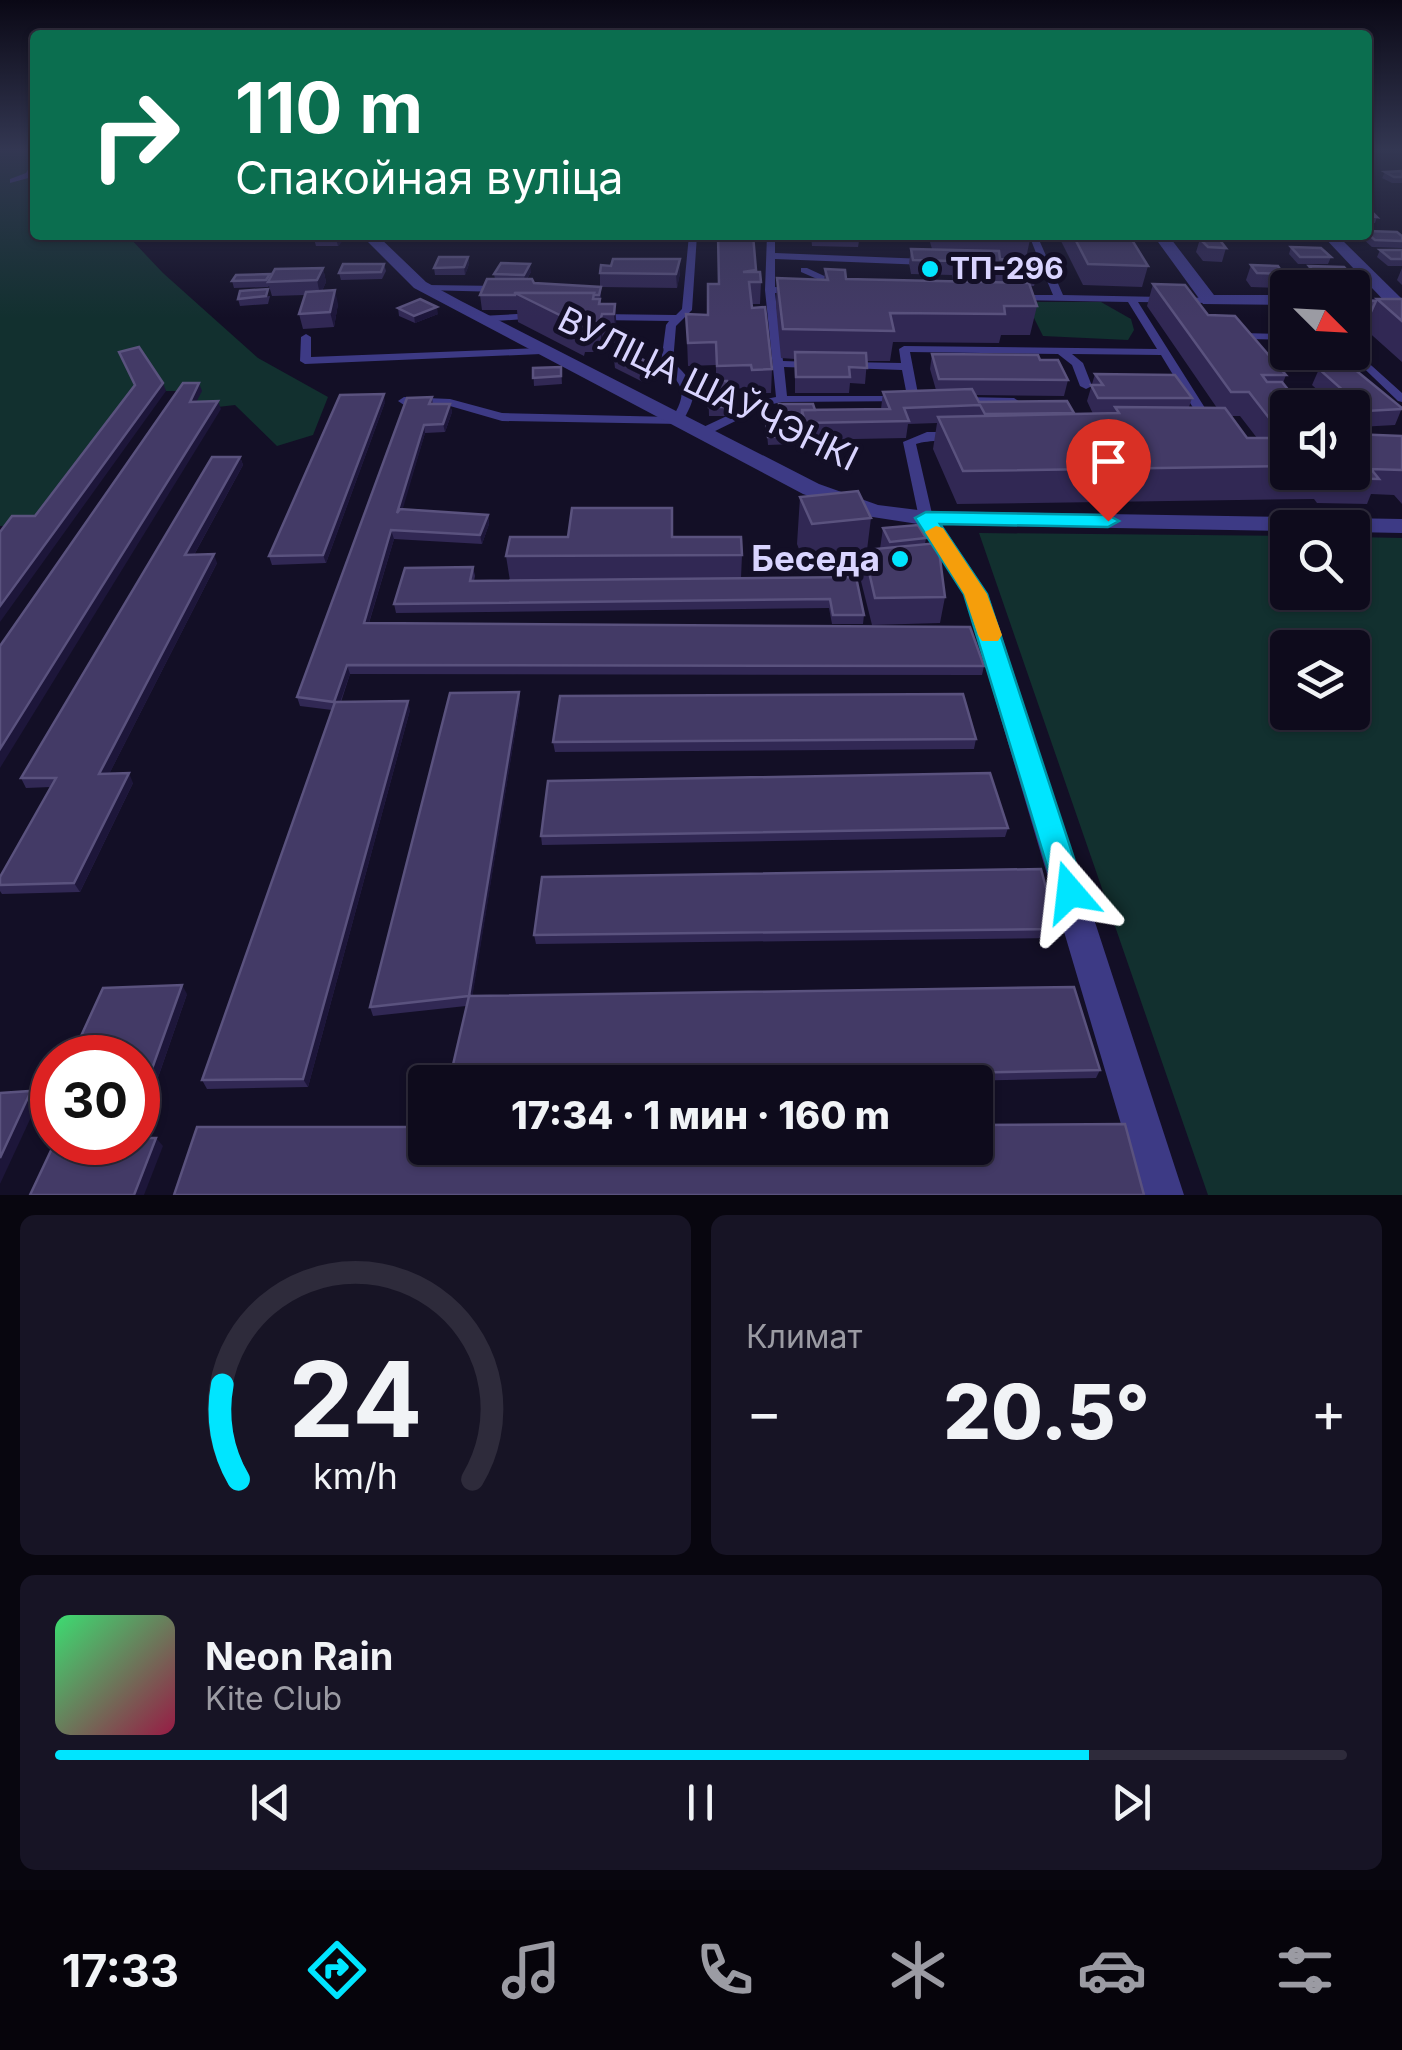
<!DOCTYPE html>
<html lang="ru">
<meta charset="utf-8">
<style>
body{margin:0;font-family:Inter,sans-serif;background:#171425;color:#f1f3f6;height:100vh;display:flex;flex-direction:column;font-size:38px;white-space:nowrap}
*{box-sizing:border-box;margin:0}
p{font-size:32px;color:#9b9ba3}
.icon{flex:none;width:55px;height:55px;fill:none;stroke:currentColor;stroke-width:2;stroke-linecap:round;stroke-linejoin:round}
.map{position:relative;height:1195px;overflow:hidden}
.panel{display:flex;flex-direction:column;gap:20px;padding:20px;background:#08060f;flex:1}
.panel>*{flex:none}
.top-card{position:absolute;left:30px;top:30px;width:1342px;height:210px;border-radius:10px;box-shadow:0 2px 8px #0004,0 0 0 2px #2e2b3b;background:#0b6e4f;color:#fff;overflow:hidden}
.needle{width:65px;rotate:114deg}
.fabs{position:absolute;left:1270px;top:270px;display:grid;gap:20px}
.fabs a{display:grid;place-items:center;width:100px;height:100px;border-radius:10px;background:#0e0b1c;box-shadow:0 2px 8px #0004,0 0 0 2px #2e2b3b;font-size:50px}
.speed{position:absolute;left:30px;top:1035px;display:flex;gap:20px;font-size:50px;font-weight:700;text-align:center}
.speed>*{display:grid;place-content:center;width:130px;height:130px;border-radius:50%;background:#0e0b1c;box-shadow:0 2px 8px #0004,0 0 0 2px #2e2b3b;line-height:1}
.speed .limit{border:15px solid #d22;background:#fff;color:#111}
.pin{position:absolute;display:grid;place-items:center;width:85px;height:85px;color:#fff;margin:-102px -42px;border-radius:50% 50% 50% 0;rotate:-45deg;box-shadow:0 0 10px #0007}
.pin .icon{rotate:45deg}
.me{position:absolute;width:110px;margin:-55px;rotate:343deg;stroke-linejoin:round;filter:drop-shadow(0 0 8px #0008)}
.turn{display:flex;align-items:center;gap:35px;height:210px;padding:0 40px;font-size:45px}
.turn .icon{width:130px;height:130px;stroke-width:2.5}
.turn b{display:block;font-size:70px;line-height:85px}
.big{font-size:75px;font-weight:800;line-height:1.1}
.panel .card{flex:1;display:flex;flex-direction:column;justify-content:center;gap:15px;min-width:0;padding:0 35px;border-radius:15px;background:#171425}
.panel .dial{align-items:center;gap:0}
.dial svg{height:260px;overflow:visible;fill:none;stroke:#2e2b3b;stroke-width:7;stroke-linecap:round;text-anchor:middle}
.dial text{fill:#f1f3f6;stroke:none}
.song{display:flex;align-items:center;gap:30px}
.cover{width:120px;height:120px;border-radius:15px;background:linear-gradient(135deg,hsl(140 70% 55%),hsl(340 70% 35%))}
.played{height:10px;border-radius:5px;background:linear-gradient(90deg,#00e5ff 80%,#2e2b3b 80%)}
.keys{display:flex;justify-content:space-around;direction:ltr}
.heat{display:flex;justify-content:space-between;align-items:center;font-size:55px;direction:ltr}
.panel .tiles{flex:1;display:grid;gap:20px;grid-template-columns:1fr 1fr}
.card:last-child{grid-column:span 2}
.trip{position:absolute;left:408px;top:1065px;width:585px;height:100px;border-radius:10px;background:#0e0b1c;box-shadow:0 2px 8px #0004,0 0 0 2px #2e2b3b;font-weight:800;line-height:100px;text-align:center}
.tab-bar{display:flex;height:160px;justify-content:space-around;align-items:center;background:#06040b;color:#9b9ba3}
.tab-bar .icon{width:70px;height:70px}
.tab-bar .current{color:#00e5ff}
.tab-bar b{font-size:45px;color:#f1f3f6}
.map>svg:first-child{display:block}
</style>
<div class="map">
<svg width="1402" height="1195" viewBox="0 0 1402 1195">
<rect width="100%" height="100%" fill="#130f26"/>
<g fill="#12302f" fill-rule="evenodd">
<polygon points="0,151 35,151 35,235 127,235 163,273 258,358 328,397 313,435 277,446 235,405 192,410 201,391 166,391 142,355 123,360 138,393 39,525 0,526"/>
<polygon points="1026,302 1101,302 1131,319 1134,330 1128,340 1043,336"/>
<path d="M 979,533 L 1287,536 L 1288,592 L 1352,592 L 1353,537 L 1402,538 L 1402,1195 L 1208,1195 ZM 1288,648 L 1352,648 L 1352,712 L 1288,712 Z"/>
</g>
<g fill="none" stroke-linecap="round" stroke-linejoin="round">
<g fill="#3d3a85" fill-rule="evenodd">
<polygon points="32,162 35,162 35,171 32,177 10,183 10,179 26,173"/>
<path d="M 689,235 L 697,235 L 692,310 L 676,326 L 673,362 C 698,386 699,393 681,424 L 502,421 L 450,406 L 404,405 L 398,401 L 404,397 L 450,399 L 502,413 L 673,417 C 689,389 681,385 661,363 L 666,325 L 669,321 L 598,320 L 593,317 L 598,314 L 676,315 L 682,309 Z"/>
<polygon points="767,235 775,235 775,253 926,259 931,262 926,265 775,259 775,287 797,289 802,292 797,295 775,293 783,361 813,362 819,365 813,368 784,367 787,396 907,396 902,370 846,368 840,365 846,362 901,363 899,349 904,346 1157,349 1128,302 1014,300 1013,298 1018,295 1053,295 1042,269 1019,268 1014,265 1019,262 1040,263 1029,235 1037,235 1063,295 1213,298 1213,302 1209,303 1138,302 1205,408 1203,411 1195,411 1161,355 1072,354 1083,363 1092,386 1086,389 1080,386 1072,365 1058,354 910,352 919,399 917,401 782,402 768,405 705,436 697,436 697,430 761,400 776,397 765,290"/>
<polygon points="801,268 807,268 846,286 838,288 801,272"/>
<polygon points="426,285 502,286 507,289 502,292 423,290 423,286"/>
<polygon points="535,313 539,314 539,318 481,322 476,319 481,316"/>
<polygon points="1241,333 1288,334 1288,340 1249,339 1244,343 1236,336"/>
<polygon points="306,334 311,337 311,357 541,348 546,351 541,354 305,364 300,361 301,337"/>
<polygon points="1352,348 1402,393 1402,402 1398,401 1348,353 1352,352"/>
<polygon points="962,397 1014,398 1020,402 1014,406 958,403 956,401"/>
<path d="M 927,432 L 954,432 L 960,436 C 950,443 930,439 916,444 L 933,518 L 926,522 L 919,518 L 903,442 Z"/>
</g>
<g fill="#3d3a85" fill-rule="evenodd">
<polygon points="361,235 377,235 426,282 461,301 819,484 878,505 926,511 1402,519 1402,533 1352,532 1352,528 1288,528 1288,531 942,525 988,594 1184,1195 1142,1195 964,594 918,524 866,516 803,494 414,288"/>
<polygon points="1153,235 1168,235 1214,295 1288,295 1288,305 1203,304"/>
<polygon points="1322,235 1337,235 1401,298 1401,306 1389,306"/>
</g>
</g>
<g fill="#312854" fill-rule="evenodd">
<polygon points="1402,171 1402,183 1392,183 1382,178 1385,172"/>
<polygon points="1368,216 1377,217 1375,223 1368,223"/>
<polygon points="1368,231 1402,236 1402,248 1372,247 1362,238 1364,235 1368,235"/>
<polygon points="318,235 345,235 345,238 338,246 316,246 314,239"/>
<polygon points="396,235 426,235 424,241 397,241"/>
<polygon points="811,235 860,235 858,247 812,246"/>
<polygon points="928,235 1031,235 1026,258 1000,258 1000,259 1038,271 1034,286 1030,286 1037,306 1030,335 1001,335 999,343 893,342 890,361 867,361 865,384 850,383 849,393 795,393 795,359 781,358 776,306 777,278 824,280 825,269 846,279 953,281 952,275 911,274 909,263 911,249 932,249"/>
<polygon points="1058,235 1129,235 1148,266 1142,287 1083,285"/>
<polygon points="1200,239 1226,248 1222,262 1203,261 1196,252"/>
<polygon points="1291,247 1331,257 1328,264 1298,264 1289,254"/>
<polygon points="1380,250 1402,250 1402,266 1388,266 1377,257"/>
<polygon points="468,257 469,264 465,275 435,275 434,268"/>
<polygon points="384,264 386,271 382,279 341,280 339,273"/>
<polygon points="1251,265 1283,274 1278,288 1251,287 1246,280"/>
<polygon points="1309,266 1352,276 1348,288 1310,288 1304,280"/>
<polygon points="323,268 326,282 322,291 338,304 334,327 303,329 299,314 305,295 272,296 269,286 268,287 234,288 232,281 271,277"/>
<polygon points="1402,268 1402,285 1397,280"/>
<polygon points="531,272 527,279 534,283 600,287 600,273 680,273 677,288 601,287 601,304 615,304 616,343 603,343 602,352 585,352 584,356 518,322 517,310 482,310 480,295 495,279 494,274"/>
<polygon points="756,272 761,282 760,304 751,304 772,369 771,393 751,393 750,388 727,389 728,416 709,416 708,381 716,381 716,365 688,366 686,314 708,315 718,284"/>
<path d="M 1153,284 L 1208,315 L 1286,375 L 1283,383 L 1290,392 L 1284,406 L 1286,408 L 1282,419 L 1288,426 L 1288,472 L 1352,472 L 1402,436 L 1402,504 L 1394,495 L 1371,494 L 1367,504 L 1317,503 L 1314,499 L 957,504 L 933,449 L 937,423 L 908,424 L 906,438 L 804,440 L 801,423 L 791,423 L 794,436 L 793,444 L 768,445 L 766,422 L 780,421 L 779,404 L 815,410 L 881,409 L 883,392 L 936,390 L 930,369 L 932,354 L 1040,360 L 1068,380 L 1064,396 L 975,395 L 979,402 L 1074,413 L 1073,414 L 1093,414 L 1087,401 L 1095,374 L 1192,398 L 1189,407 L 1217,408 L 1147,306 ZM 1231,416 L 1240,416 L 1257,438 L 1247,438 Z"/>
<polygon points="270,296 268,304 240,306 238,299"/>
<polygon points="1377,299 1402,299 1402,362 1364,328 1365,327 1352,326 1352,300"/>
<polygon points="398,308 438,314 415,323 399,316"/>
<polygon points="614,360 658,375 643,382 615,368"/>
<polygon points="561,367 562,384 534,386 533,368"/>
<polygon points="1319,369 1402,408 1395,425 1359,427 1352,421 1352,408 1337,408 1312,385"/>
<polygon points="432,397 433,404 450,404 452,412 445,432 425,433 402,509 488,515 489,524 482,544 394,539 369,623 984,666 982,675 350,674 341,702 410,710 308,1087 207,1089 202,1080 332,710 300,706 297,697"/>
<polygon points="385,402 326,563 272,565 269,556"/>
<polygon points="240,457 243,465 194,555 217,563 109,774 133,783 80,892 2,894 0,891 0,877 51,787 26,788 21,778"/>
<polygon points="800,497 871,518 867,550 880,549 883,528 926,538 925,544 945,597 940,623 872,625 860,577 862,566 808,572 797,544"/>
<polygon points="673,537 742,555 741,578 856,577 864,615 863,624 832,624 829,608 396,613 394,604 473,567 475,576 474,581 510,581 506,556"/>
<polygon points="519,692 520,702 472,996 1100,1070 1096,1078 912,1082 449,1082 466,1006 373,1016 370,1007"/>
<polygon points="976,739 974,749 555,752 553,742"/>
<polygon points="1008,828 1005,837 542,845 541,836"/>
<polygon points="1057,929 1054,938 536,944 534,935"/>
<polygon points="187,994 154,1089 138,1092 138,1058"/>
</g>
<g fill="#1d163a">
<polygon points="340,235 345,235 345,238 338,246 336,239"/>
<polygon points="468,257 469,264 465,275 464,267"/>
<polygon points="680,259 680,273 677,288 676,274"/>
<polygon points="530,264 531,272 525,282 524,275"/>
<polygon points="323,268 326,282 320,295 317,280"/>
<polygon points="601,287 600,309 603,343 602,352 599,304"/>
<polygon points="335,290 338,304 334,327 330,312"/>
<polygon points="615,304 617,333 616,343 614,314"/>
<polygon points="437,307 438,314 415,323 414,316"/>
<polygon points="658,367 658,375 643,382 643,374"/>
<polygon points="163,383 166,391 0,622 0,606"/>
<polygon points="199,383 202,391 192,410 190,402"/>
<polygon points="384,394 385,402 326,563 323,555"/>
<polygon points="218,401 221,409 0,768 0,749"/>
<polygon points="450,404 452,412 445,432 443,424"/>
<polygon points="424,425 425,433 399,522 397,513"/>
<polygon points="240,457 243,465 189,564 185,555"/>
<polygon points="488,515 489,524 482,544 480,535"/>
<polygon points="391,530 394,539 366,632 364,623"/>
<polygon points="214,554 217,563 104,784 99,774"/>
<polygon points="347,665 350,674 337,711 334,702"/>
<polygon points="519,692 520,702 471,1005 469,996"/>
<polygon points="408,701 410,710 308,1087 303,1079"/>
<polygon points="129,773 133,783 80,892 74,883"/>
<polygon points="182,985 187,994 154,1089 148,1080"/>
<polygon points="31,1091 39,1100 0,1184 0,1158"/>
<polygon points="156,1138 163,1146 144,1195 134,1195"/>
</g>
<g fill="#433a66" stroke="#5a527e" stroke-width="2.5">
<polygon points="1402,171 1402,177 1394,177 1385,172"/>
<polygon points="1368,208 1377,217 1368,216"/>
<polygon points="1368,231 1397,232 1402,236 1402,241 1375,240 1368,234"/>
<polygon points="318,235 340,235 336,239 314,239"/>
<polygon points="718,235 753,235 756,270 743,272 760,272 761,282 749,282 752,308 765,307 772,369 752,370 751,365 717,366 716,342 688,343 686,314 708,315 708,284 719,284"/>
<polygon points="1073,235 1129,235 1148,266 1088,264"/>
<polygon points="1200,239 1219,239 1226,248 1208,247"/>
<polygon points="1291,247 1321,248 1331,257 1300,257"/>
<polygon points="911,249 999,251 1000,259 1035,261 1038,271 956,270 954,261 913,260"/>
<polygon points="1380,250 1402,250 1402,259 1391,259"/>
<polygon points="439,257 468,257 464,267 434,268"/>
<polygon points="613,259 680,259 676,274 600,273 601,265 611,266"/>
<polygon points="501,263 530,264 524,275 494,274"/>
<polygon points="343,264 384,264 381,272 339,273"/>
<polygon points="1251,265 1278,266 1283,274 1257,273"/>
<polygon points="1309,266 1344,267 1352,276 1317,275"/>
<polygon points="323,268 317,280 268,282 275,269"/>
<polygon points="825,269 845,270 846,279 1029,283 1037,306 1004,306 1005,314 890,313 894,331 783,329 777,278 828,280"/>
<polygon points="270,274 266,280 232,281 236,275"/>
<polygon points="487,279 532,279 534,283 601,287 599,295 593,295 594,293 515,293 515,295 480,295"/>
<polygon points="1153,284 1185,285 1208,315 1235,316 1286,375 1262,375 1267,382 1282,382 1290,392 1273,392 1286,408 1273,408 1288,426 1288,432 1280,432 1249,392 1231,392"/>
<polygon points="268,289 266,296 238,299 240,291"/>
<polygon points="335,290 330,312 299,314 306,292"/>
<polygon points="515,293 594,293 593,299 600,299 599,304 615,304 614,314 602,314 600,322 582,322 582,326"/>
<polygon points="420,299 437,307 414,316 398,308"/>
<polygon points="1377,299 1402,299 1402,321"/>
<polygon points="1352,300 1376,301 1371,312 1352,311"/>
<polygon points="139,347 163,383 0,606 0,532 12,516 35,516 135,385 119,352"/>
<polygon points="795,352 866,353 867,368 849,367 850,377 796,377"/>
<polygon points="629,353 658,367 643,374 614,360"/>
<polygon points="932,354 1038,355 1040,360 1058,360 1068,380 939,379"/>
<polygon points="561,367 561,376 533,378 533,368"/>
<polygon points="1353,368 1402,408 1402,409 1366,411 1319,369"/>
<polygon points="1095,374 1175,375 1192,398 1098,398 1091,385 1103,385"/>
<polygon points="708,381 727,381 728,407 709,407"/>
<polygon points="183,383 199,383 190,402 218,401 0,749 0,646"/>
<polygon points="972,389 979,402 1067,401 1074,413 985,414 980,405 904,408 909,421 805,423 802,410 890,409 883,392"/>
<polygon points="384,394 323,555 269,556 340,395"/>
<polygon points="432,397 429,404 450,404 443,424 424,425 397,513 400,509 488,515 480,535 391,530 364,623 970,627 984,666 347,665 334,702 297,697 407,398"/>
<polygon points="779,404 813,404 815,410 802,410 802,415 781,415"/>
<polygon points="1115,407 1225,408 1247,438 1288,438 1288,466 963,471 938,417 1119,413"/>
<polygon points="791,421 794,436 768,437 766,422"/>
<polygon points="1352,434 1402,436 1402,470 1371,469 1379,479 1329,478 1325,472 1352,472"/>
<polygon points="212,457 240,457 185,555 214,554 99,774 129,773 74,883 0,885 0,877 56,778 21,778"/>
<polygon points="858,491 871,518 812,524 800,497"/>
<polygon points="572,508 672,508 672,537 741,537 742,555 506,556 510,537 568,537"/>
<polygon points="918,525 926,538 890,542 883,528"/>
<polygon points="938,543 945,597 875,598 864,550"/>
<polygon points="473,567 470,581 856,577 864,615 833,615 830,599 394,604 405,568"/>
<polygon points="519,692 469,996 1074,987 1100,1070 532,1082 449,1082 469,996 370,1007 450,693"/>
<polygon points="963,694 976,739 553,742 560,696"/>
<polygon points="408,701 303,1079 202,1080 335,702"/>
<polygon points="990,773 1008,828 541,836 548,781"/>
<polygon points="1041,869 1057,929 534,935 542,877"/>
<polygon points="182,985 148,1080 138,1082 138,1058 71,1058 103,988"/>
<polygon points="31,1091 0,1158 0,1093"/>
<polygon points="1125,1124 1144,1195 174,1195 197,1127 425,1127 425,1148 975,1148 975,1125"/>
<polygon points="138,1138 156,1138 134,1195 30,1195 55,1142 138,1142"/>
</g>
<linearGradient id="sky" x2="0" y2="1"><stop stop-color="#0a0815"/><stop offset="0.47" stop-color="#333752"/><stop offset="1" stop-color="#333752" stop-opacity="0"/></linearGradient>
<rect width="1402" height="318" fill="url(#sky)"/>
<polygon fill="#00e5ff" stroke="#0095a6" stroke-width="2.5" points="926,512 1108,515 1119,521 1108,527 940,524 987,594 1085,892 1081,902 1070,905 1059,902 1055,892 964,594 915,518"/>
<polygon fill="#f59e0b" points="936,526 943,528 987,594 1002,635 998,641 982,641 978,635 964,594 925,532"/>
<g fill="#00e5ff" stroke="#130f26" stroke-width="4">
<circle cx="930" cy="269" r="10"/>
<circle cx="900" cy="559" r="10"/>
</g>
<g text-anchor="middle" stroke-width="10" stroke-linejoin="round" paint-order="stroke">
<g font-size="30" font-weight="bold" fill="#d9d4ff" stroke="#130f26" text-anchor="start">
<text x="950" y="279">ТП-296</text>
</g>
<g font-size="35" fill="#d9d4ff" stroke="#130f26">
<text transform="translate(708 389) rotate(26)" y="12">ВУЛІЦА ШАЎЧЭНКІ</text>
</g>
<g font-size="35" font-weight="bold" fill="#d9d4ff" stroke="#130f26" text-anchor="end">
<text x="880" y="571">Беседа</text>
</g>
</g>
</svg>
<div class="fabs">
<a><svg class="needle" viewBox="-14 -14 28 28"><path d="M0-13l5 13h-10z" fill="#e53935"/><path d="M0 13l5-13h-10z" fill="#9b9ba3"/></svg></a>
<a><svg class="icon" aria-label="sound" viewBox="0 0 24 24"><path d="M4 9h4l5-4v14l-5-4H4zM17 9q2 3 0 6"/></svg></a>
<a><svg class="icon" aria-label="search" viewBox="0 0 24 24"><circle cx="10" cy="10" r="6"/><path d="M15 15l6 6"/></svg></a>
<a><svg class="icon" aria-label="layers" viewBox="0 0 24 24"><path d="M12 4l9 5-9 5-9-5zM3 14l9 5 9-5"/></svg></a>
</div>
<div class="speed"><div class="limit">30</div></div>
<div class="pin" style="left:1108px;top:521px;background:#d93025"><svg class="icon" aria-label="arrive" viewBox="0 0 24 24"><path d="M6 21V4h12l-3 4 3 4H6"/></svg></div>
<svg class="me" style="left:1070px;top:892px" viewBox="-20 -20 40 40"><path d="M0-17L14 15 0 8-14 15z" fill="#00e5ff" stroke="#fff" stroke-width="4"/></svg>
<div class="trip">17:34 · 1 мин · 160 m</div>
<div class="top-card">
<div class="turn"><svg class="icon" aria-label="right" viewBox="0 0 24 24"><path d="M7 20v-9h11M14 6l5 5-5 5"/></svg><div><b>110 m</b>Спакойная вуліца</div></div>
</div>
</div>
<section class="panel">
<div class="tiles">
<div class="card dial"><svg viewBox="0 0 100 80">
<path d="M14 69A42 42 0 1 1 86 69"/>
<path d="M14 69A42 42 0 0 1 9 40" stroke="#00e5ff"/>
<text x="50" y="56" font-size="32" font-weight="700">24</text>
<text x="50" y="72" font-size="11">km/h</text>
</svg></div>
<div class="card"><p>Климат</p>
<div class="heat"><a>−</a><b class="big">20.5°</b><a>+</a></div>
</div>
<div class="card">
<div class="song"><i class="cover"></i><div><b>Neon Rain</b><p>Kite Club</p></div></div>
<div class="played"></div>
<div class="keys"><svg class="icon" aria-label="previous" viewBox="0 0 24 24"><path d="M18 5L8 12l10 7zM5 5v14"/></svg><svg class="icon" aria-label="pause" viewBox="0 0 24 24"><path d="M8 5v14M16 5v14"/></svg><svg class="icon" aria-label="next" viewBox="0 0 24 24"><path d="M6 5l10 7-10 7zM19 5v14"/></svg></div>
</div>
</div>
</section>
<nav class="tab-bar">
<b>17:33</b>
<svg class="icon current" aria-label="directions" viewBox="0 0 24 24"><path d="M12 3l9 9-9 9-9-9zM9 14v-3h6M13 9l2 2-2 2"/></svg>
<svg class="icon" aria-label="music" viewBox="0 0 24 24"><path d="M9 18V5l10-2v13"/><circle cx="6" cy="18" r="3"/><circle cx="16" cy="16" r="3"/></svg>
<svg class="icon" aria-label="phone" viewBox="0 0 24 24"><path d="M5 4h4l2 5-3 2q2 4 5 5l2-3 5 2v4C11 20 4 13 5 4z"/></svg>
<svg class="icon" aria-label="climate" viewBox="0 0 24 24"><path d="M12 3v18M4 7l16 10M4 17L20 7"/></svg>
<svg class="icon" aria-label="car" viewBox="0 0 24 24"><path d="M5 17H2v-5l4-1 3-4h7l3 4 3 1v5h-3M9 17h6M6 11h13"/><circle cx="7" cy="17" r="2"/><circle cx="17" cy="17" r="2"/></svg>
<svg class="icon" aria-label="filters" viewBox="0 0 24 24"><path d="M4 7h16M4 17h16"/><circle cx="9" cy="7" r="2"/><circle cx="15" cy="17" r="2"/></svg>
</nav>
